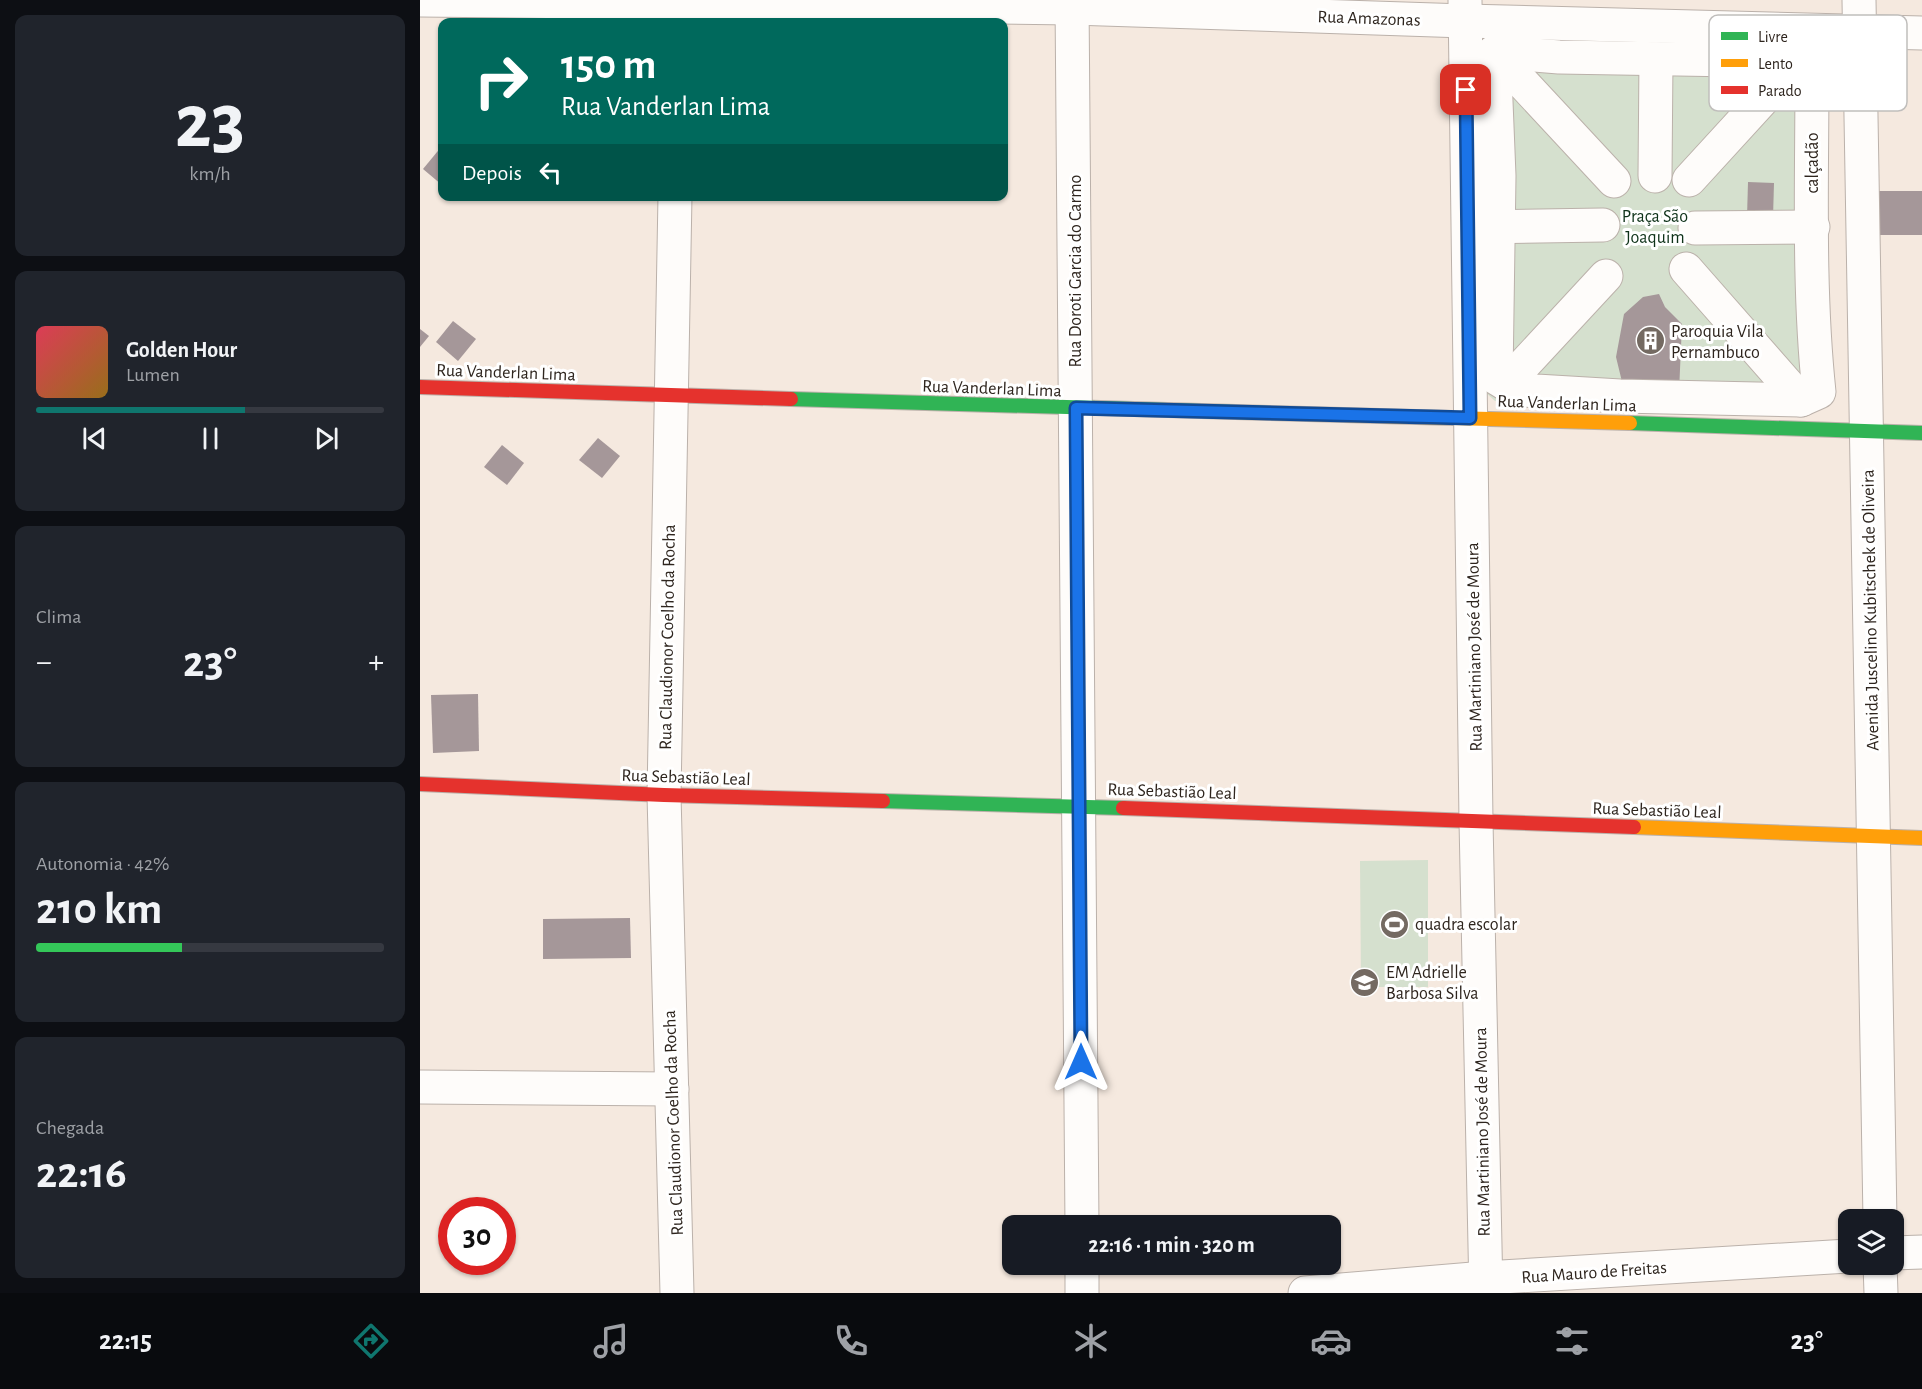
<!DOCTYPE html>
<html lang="pt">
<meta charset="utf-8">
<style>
body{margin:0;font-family:"Alegreya Sans",sans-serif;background:#20242c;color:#f1f3f6;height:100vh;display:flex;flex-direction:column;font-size:22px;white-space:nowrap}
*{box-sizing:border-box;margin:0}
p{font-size:20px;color:#9ea1a6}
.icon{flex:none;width:33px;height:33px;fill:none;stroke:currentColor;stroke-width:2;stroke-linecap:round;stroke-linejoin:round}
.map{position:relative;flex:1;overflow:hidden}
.sheet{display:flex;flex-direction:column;gap:15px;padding:15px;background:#0d0f14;width:420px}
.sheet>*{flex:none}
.banner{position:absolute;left:18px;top:18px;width:570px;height:183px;border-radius:12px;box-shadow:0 2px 4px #0004;background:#00695c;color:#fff;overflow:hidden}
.tools{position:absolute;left:1418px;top:1209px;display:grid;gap:12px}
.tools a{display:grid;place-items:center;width:66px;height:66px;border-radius:12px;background:#171b24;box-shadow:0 2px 4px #0004;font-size:30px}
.speed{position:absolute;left:18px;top:1197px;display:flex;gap:12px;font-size:30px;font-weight:700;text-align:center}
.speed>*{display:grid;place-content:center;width:78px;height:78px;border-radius:50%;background:#171b24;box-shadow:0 2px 4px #0004;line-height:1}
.speed .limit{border:9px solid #d22;background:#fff;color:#111}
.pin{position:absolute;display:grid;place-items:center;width:51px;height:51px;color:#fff;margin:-26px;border-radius:12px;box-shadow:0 3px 9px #0006}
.me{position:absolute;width:66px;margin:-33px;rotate:0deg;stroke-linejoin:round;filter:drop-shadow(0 0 4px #0008)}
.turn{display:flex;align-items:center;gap:21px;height:126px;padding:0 24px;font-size:27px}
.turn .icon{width:78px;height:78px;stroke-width:2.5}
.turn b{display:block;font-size:42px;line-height:51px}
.then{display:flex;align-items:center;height:57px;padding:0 24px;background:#0003;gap:12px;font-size:22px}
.big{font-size:45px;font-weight:600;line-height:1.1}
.sheet .tile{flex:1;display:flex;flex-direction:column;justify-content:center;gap:9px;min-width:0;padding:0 21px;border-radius:12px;background:#20242c}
.sheet .dial{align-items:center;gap:0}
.dial b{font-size:78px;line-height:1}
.song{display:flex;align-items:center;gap:18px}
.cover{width:72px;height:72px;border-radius:9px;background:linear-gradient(135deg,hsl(350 70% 55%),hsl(40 70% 35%))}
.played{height:6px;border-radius:3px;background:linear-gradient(90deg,#0f766e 60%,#363941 60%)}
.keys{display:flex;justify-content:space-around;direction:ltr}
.heat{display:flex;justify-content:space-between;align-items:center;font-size:33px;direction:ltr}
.charge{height:9px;border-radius:4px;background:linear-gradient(90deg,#34c759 42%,#363941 0)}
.trip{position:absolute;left:582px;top:1215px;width:339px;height:60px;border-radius:12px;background:#171b24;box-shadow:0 2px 4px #0004;font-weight:600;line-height:60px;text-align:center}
.tabs{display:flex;height:96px;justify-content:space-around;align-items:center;background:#090b0e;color:#9ea1a6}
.tabs .icon{width:42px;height:42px}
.tabs .on{color:#0f766e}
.tabs b{font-size:27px;color:#f1f3f6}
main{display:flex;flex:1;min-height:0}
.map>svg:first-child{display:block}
</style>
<main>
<section class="sheet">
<div class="tile dial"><b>23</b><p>km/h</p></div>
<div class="tile">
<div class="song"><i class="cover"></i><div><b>Golden Hour</b><p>Lumen</p></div></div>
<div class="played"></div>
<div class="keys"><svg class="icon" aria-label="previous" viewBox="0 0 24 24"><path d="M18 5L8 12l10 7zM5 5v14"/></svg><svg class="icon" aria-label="pause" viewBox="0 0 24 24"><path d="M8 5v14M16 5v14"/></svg><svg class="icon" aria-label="next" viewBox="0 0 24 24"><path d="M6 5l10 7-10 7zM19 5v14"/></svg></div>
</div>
<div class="tile"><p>Clima</p>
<div class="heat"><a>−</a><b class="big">23°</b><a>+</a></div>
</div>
<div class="tile"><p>Autonomia · 42%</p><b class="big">210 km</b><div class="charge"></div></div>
<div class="tile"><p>Chegada</p><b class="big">22:16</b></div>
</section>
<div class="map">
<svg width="1502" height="1293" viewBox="0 0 1502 1293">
<rect width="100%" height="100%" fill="#f5e9df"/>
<g fill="#d5e0ce">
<polygon points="1066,38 1402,46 1404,59 1411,402 1398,411 1075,401 1065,392"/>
<polygon points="1008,860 1008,987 941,987 940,861"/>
</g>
<g fill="#a59799">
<polygon points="22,146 22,185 3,169"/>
<polygon points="1328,182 1354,183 1353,218 1327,217"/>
<polygon points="1450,191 1502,191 1502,235 1451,235"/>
<polygon points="1239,294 1245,307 1262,324 1259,392 1204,390 1196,357 1204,314 1223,297"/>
<polygon points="33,321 56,339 38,361 16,342"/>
<polygon points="0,329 9,336 0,347"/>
<polygon points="178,438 200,456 182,478 159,460"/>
<polygon points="82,445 104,463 87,485 64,467"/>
<polygon points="58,694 59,751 13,753 11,695"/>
<polygon points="210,918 211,958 123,959 123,919"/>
</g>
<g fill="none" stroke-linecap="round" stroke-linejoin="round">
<defs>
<g id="street">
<polyline points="0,0 652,8 1045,21 1502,33"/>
<polyline points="652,0 662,1226"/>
<polyline points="1045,0 1056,821 1066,1293"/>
<polyline points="1439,0 1460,1220"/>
<path d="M 1074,52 L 1139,57 L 1378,61 L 1392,73 C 1392,178 1388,289 1399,392 L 1381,400 L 1200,396 L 1116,391 L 1094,389 L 1076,378 L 1079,176 Z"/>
<polyline points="1074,52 1194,181"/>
<polyline points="1235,176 1236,59"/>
<polyline points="1269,180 1378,61"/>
<polyline points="255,196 244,795 257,1293"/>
<polyline points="1056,227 1183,225"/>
<polyline points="1275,228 1393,227"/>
<polyline points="1266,269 1381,400"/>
<polyline points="1086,384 1186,276"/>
<polyline points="0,1087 252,1089"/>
<polyline points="1473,1253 1502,1252"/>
<polyline points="662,1264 662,1293"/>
<polyline points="1460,1264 1461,1293"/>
<polyline points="885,1293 1065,1278 1428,1256"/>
</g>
<g id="fast">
<polyline points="371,399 849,413"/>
<polyline points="1210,423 1502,433"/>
<polyline points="463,801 703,808"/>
</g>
<g id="slow">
<polyline points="849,413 1210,423"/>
<polyline points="1214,827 1502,838"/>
</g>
<g id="jam">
<polyline points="0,387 371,399"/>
<polyline points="0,784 244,795 463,801"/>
<polyline points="703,808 1214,827"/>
</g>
</defs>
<use href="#street" stroke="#bbb1aa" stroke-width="35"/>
<use href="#fast" stroke="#bbb1aa" stroke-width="16"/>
<use href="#slow" stroke="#bbb1aa" stroke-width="16"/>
<use href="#jam" stroke="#bbb1aa" stroke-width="16"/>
<use href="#street" stroke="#fefcfa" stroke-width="33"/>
<use href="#fast" stroke="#30b455" stroke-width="14"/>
<use href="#slow" stroke="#ff9f0a" stroke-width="14"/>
<use href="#jam" stroke="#e5322d" stroke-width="14"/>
</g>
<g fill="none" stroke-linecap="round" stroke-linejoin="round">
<defs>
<polyline id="route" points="661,1062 656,408 1050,418 1046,90"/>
</defs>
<use href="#route" stroke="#114b97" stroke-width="15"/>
<use href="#route" stroke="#1a73e8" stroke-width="10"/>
</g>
<defs>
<symbol id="building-disc" viewBox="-11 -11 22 22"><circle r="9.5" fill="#746a62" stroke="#fff"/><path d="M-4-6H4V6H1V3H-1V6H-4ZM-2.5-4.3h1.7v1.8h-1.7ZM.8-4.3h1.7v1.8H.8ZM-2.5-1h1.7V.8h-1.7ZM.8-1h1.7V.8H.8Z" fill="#fff"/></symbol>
<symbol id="stadium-disc" viewBox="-11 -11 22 22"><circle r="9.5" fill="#746a62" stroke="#fff"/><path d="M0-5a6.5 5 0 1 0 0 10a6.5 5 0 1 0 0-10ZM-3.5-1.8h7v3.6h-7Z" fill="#fff"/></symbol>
<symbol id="school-disc" viewBox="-11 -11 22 22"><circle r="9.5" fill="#746a62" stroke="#fff"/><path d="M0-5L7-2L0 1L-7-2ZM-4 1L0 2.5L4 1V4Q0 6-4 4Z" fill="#fff"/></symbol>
</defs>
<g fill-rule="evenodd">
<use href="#building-disc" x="1214" y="324" width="33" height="33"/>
<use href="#stadium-disc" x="958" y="908" width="33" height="33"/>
<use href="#school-disc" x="928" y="966" width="33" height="33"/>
</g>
<g text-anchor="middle" stroke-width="6" stroke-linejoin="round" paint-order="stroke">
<g font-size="18" fill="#2e251e" stroke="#fff">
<text transform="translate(949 18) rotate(2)" y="6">Rua Amazonas</text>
<text transform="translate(1392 163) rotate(-90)" y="6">calçadão</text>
<text transform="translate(655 271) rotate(-90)" y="6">Rua Doroti Garcia do Carmo</text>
<text transform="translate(86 372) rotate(2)" y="6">Rua Vanderlan Lima</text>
<text transform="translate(572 388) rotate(2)" y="6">Rua Vanderlan Lima</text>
<text transform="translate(1147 403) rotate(2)" y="6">Rua Vanderlan Lima</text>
<text transform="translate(1450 610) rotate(-91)" y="6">Avenida Juscelino Kubitschek de Oliveira</text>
<text transform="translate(247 637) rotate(-89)" y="6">Rua Claudionor Coelho da Rocha</text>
<text transform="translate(1054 647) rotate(-91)" y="6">Rua Martiniano José de Moura</text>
<text transform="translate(266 777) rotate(2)" y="6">Rua Sebastião Leal</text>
<text transform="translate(752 791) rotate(2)" y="6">Rua Sebastião Leal</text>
<text transform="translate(1237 810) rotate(2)" y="6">Rua Sebastião Leal</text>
<text transform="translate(253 1123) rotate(-92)" y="6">Rua Claudionor Coelho da Rocha</text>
<text transform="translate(1062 1132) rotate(-91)" y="6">Rua Martiniano José de Moura</text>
<text transform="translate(1174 1272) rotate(-4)" y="6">Rua Mauro de Freitas</text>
</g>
<g font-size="18" fill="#0e3219" stroke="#fff">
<text x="1235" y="222">Praça São<tspan x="1235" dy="21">Joaquim</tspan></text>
</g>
<g font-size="18" fill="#2e251e" stroke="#fff" text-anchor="start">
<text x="1251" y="337">Paroquia Vila<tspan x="1251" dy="21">Pernambuco</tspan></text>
<text x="995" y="930">quadra escolar</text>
<text x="966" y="978">EM Adrielle<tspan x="966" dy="21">Barbosa Silva</tspan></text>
</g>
</g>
<rect x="1289" y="15" width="198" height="96" rx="9" fill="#fff" stroke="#c0bebc" stroke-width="1.5"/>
<rect x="1301" y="32" width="27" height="8" fill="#30b455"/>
<rect x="1301" y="59" width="27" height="8" fill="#ff9f0a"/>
<rect x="1301" y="86" width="27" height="8" fill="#e5322d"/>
<g font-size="16" fill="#2e251e">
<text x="1338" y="42">Livre</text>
<text x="1338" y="69">Lento</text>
<text x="1338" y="96">Parado</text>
</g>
</svg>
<div class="tools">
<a><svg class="icon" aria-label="layers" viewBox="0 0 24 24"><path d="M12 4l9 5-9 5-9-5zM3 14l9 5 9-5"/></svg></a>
</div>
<div class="speed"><div class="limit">30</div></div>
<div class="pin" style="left:1046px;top:90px;background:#d93025"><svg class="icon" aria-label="arrive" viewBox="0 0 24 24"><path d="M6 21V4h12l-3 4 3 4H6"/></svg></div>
<svg class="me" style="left:661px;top:1062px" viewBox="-20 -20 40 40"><path d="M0-17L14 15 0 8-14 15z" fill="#1a73e8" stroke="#fff" stroke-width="4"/></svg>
<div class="trip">22:16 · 1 min · 320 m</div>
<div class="banner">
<div class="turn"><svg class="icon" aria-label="right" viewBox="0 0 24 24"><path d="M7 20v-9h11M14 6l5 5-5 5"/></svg><div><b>150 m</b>Rua Vanderlan Lima</div></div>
<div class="then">Depois<svg class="icon" aria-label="left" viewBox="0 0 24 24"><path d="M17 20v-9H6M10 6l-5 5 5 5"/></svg></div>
</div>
</div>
</main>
<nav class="tabs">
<b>22:15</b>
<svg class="icon on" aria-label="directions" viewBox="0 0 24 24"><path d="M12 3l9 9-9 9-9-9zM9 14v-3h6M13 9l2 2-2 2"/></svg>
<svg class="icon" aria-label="music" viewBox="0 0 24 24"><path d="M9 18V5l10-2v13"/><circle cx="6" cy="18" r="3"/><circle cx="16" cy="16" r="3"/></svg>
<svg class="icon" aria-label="phone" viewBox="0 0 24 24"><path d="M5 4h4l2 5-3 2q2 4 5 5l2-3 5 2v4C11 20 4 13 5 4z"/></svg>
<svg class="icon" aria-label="climate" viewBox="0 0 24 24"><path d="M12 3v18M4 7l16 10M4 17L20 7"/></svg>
<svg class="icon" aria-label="car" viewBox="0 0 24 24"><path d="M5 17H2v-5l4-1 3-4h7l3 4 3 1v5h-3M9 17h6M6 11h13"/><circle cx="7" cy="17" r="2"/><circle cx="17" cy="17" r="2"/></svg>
<svg class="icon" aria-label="filters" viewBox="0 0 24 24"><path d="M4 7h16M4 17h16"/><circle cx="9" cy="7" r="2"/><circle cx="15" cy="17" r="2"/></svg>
<b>23°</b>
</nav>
